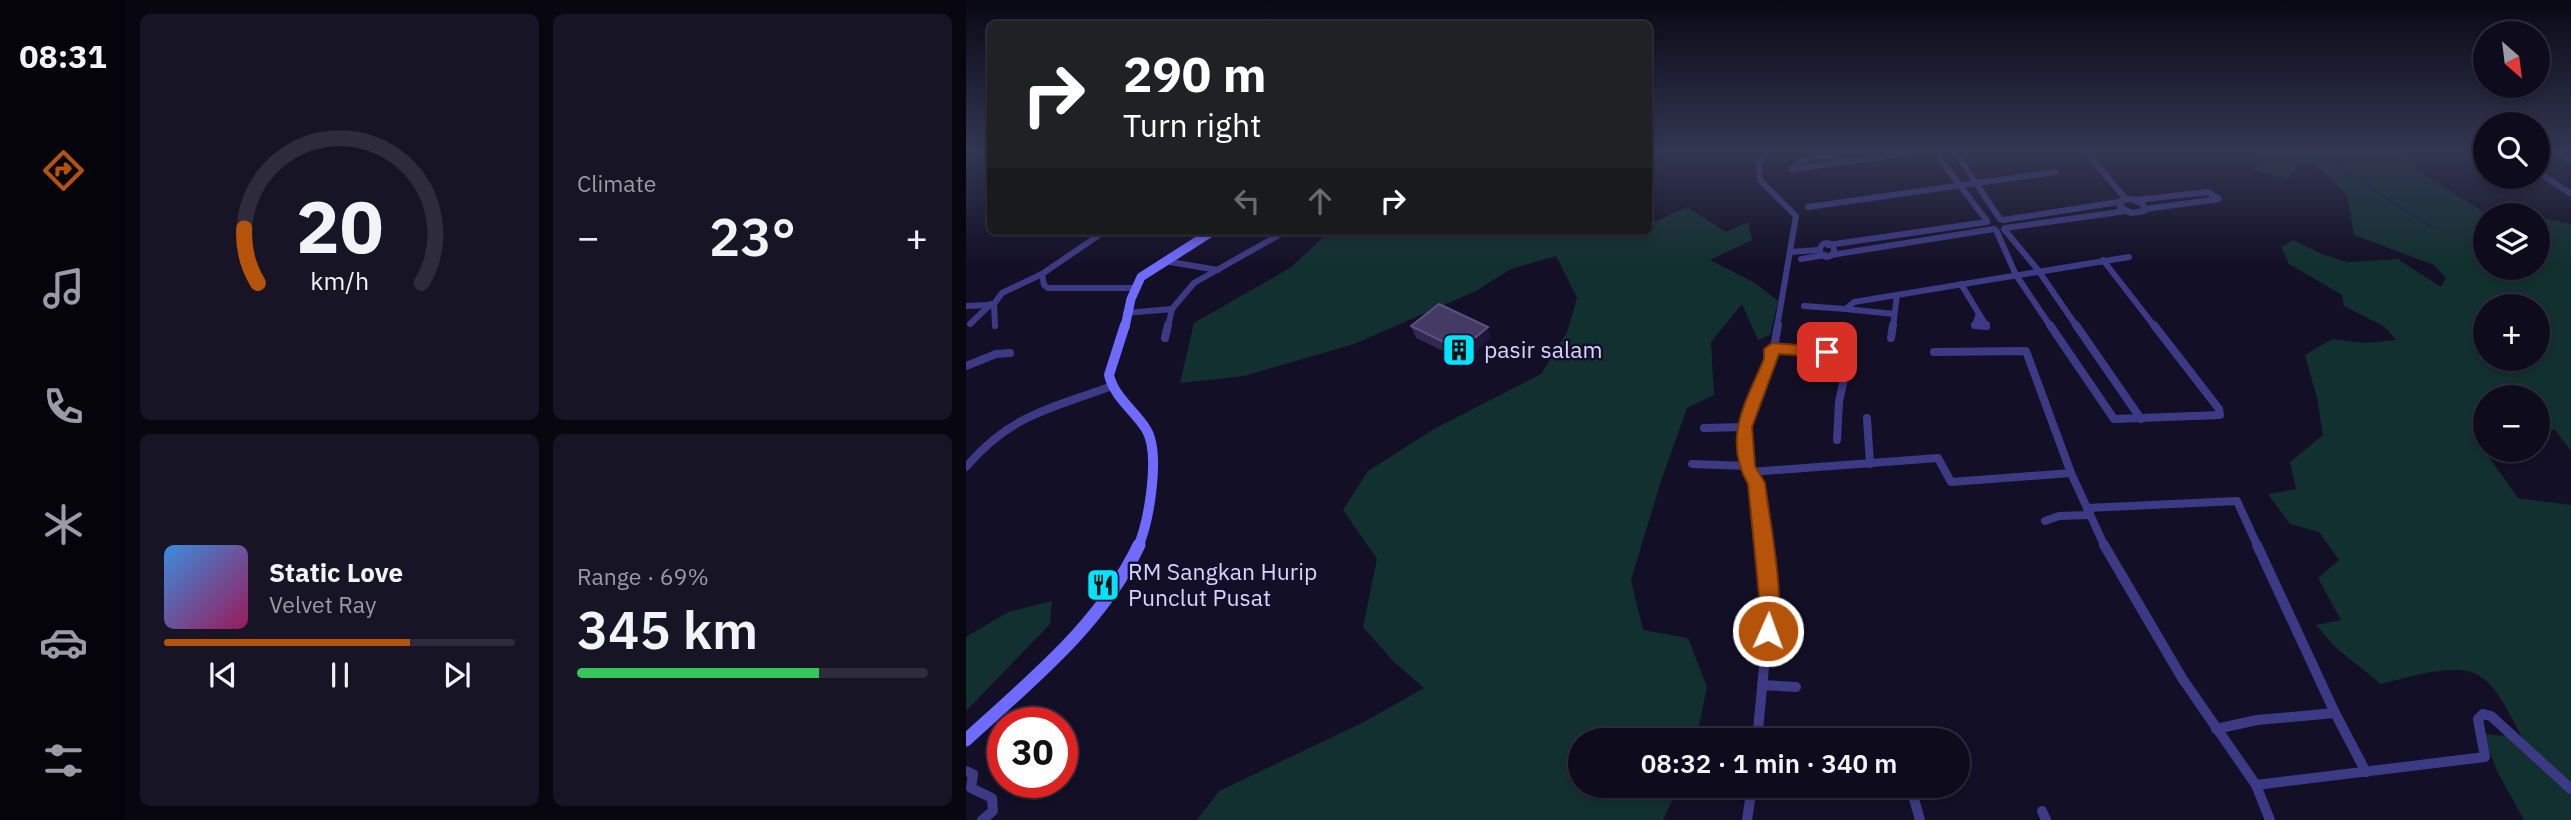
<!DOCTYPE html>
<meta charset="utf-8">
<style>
body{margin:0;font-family:"IBM Plex Sans",sans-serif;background:#171425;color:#f1f3f6;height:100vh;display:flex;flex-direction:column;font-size:26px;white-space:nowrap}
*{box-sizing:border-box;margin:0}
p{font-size:23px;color:#9b9ba3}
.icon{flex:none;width:38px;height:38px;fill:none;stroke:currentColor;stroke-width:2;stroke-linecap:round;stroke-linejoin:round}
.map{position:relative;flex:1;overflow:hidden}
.side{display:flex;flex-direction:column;gap:14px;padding:14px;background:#08060f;width:840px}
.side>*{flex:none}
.guide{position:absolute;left:21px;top:21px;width:665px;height:214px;border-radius:10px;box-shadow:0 4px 10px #0003,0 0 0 2px #2e2b3b;background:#202124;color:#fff;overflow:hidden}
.needle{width:46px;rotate:152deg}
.tools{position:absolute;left:1507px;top:21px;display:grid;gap:14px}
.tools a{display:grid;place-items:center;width:77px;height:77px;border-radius:50%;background:#0e0b1c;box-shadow:0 4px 10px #0003,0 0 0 2px #2e2b3b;font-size:35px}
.speed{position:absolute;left:21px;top:707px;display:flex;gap:14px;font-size:35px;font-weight:700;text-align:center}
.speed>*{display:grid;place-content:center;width:91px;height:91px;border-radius:50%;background:#0e0b1c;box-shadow:0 4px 10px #0003,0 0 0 2px #2e2b3b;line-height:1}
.speed .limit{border:10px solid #d22;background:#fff;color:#111}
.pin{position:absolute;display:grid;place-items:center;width:60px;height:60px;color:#fff;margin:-30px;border-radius:14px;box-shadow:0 4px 10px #0006}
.me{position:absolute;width:77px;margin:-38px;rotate:2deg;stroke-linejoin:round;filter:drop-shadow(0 0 5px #0008)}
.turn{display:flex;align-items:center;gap:24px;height:147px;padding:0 21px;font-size:32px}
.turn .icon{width:91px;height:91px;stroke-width:2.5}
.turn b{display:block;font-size:49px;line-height:60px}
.lanes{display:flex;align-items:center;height:66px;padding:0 21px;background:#0003;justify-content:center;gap:35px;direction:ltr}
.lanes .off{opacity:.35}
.big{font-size:52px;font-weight:600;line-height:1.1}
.side .card{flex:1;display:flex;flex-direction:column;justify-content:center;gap:10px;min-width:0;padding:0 24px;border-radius:10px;background:#171425}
.side .dial{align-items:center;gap:0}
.dial svg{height:182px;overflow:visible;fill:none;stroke:#2e2b3b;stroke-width:7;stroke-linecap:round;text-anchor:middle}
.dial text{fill:#f1f3f6;stroke:none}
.song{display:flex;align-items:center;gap:21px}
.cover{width:84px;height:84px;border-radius:10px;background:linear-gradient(135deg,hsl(210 70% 55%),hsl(330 70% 35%))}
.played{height:7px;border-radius:4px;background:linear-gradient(90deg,#b45309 70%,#2e2b3b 70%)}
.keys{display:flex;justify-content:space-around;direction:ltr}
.heat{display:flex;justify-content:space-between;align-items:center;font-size:38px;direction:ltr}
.charge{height:10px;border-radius:5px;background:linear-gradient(90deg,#34c759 69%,#2e2b3b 0)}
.side .tiles{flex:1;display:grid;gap:14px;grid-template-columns:repeat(2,1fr)}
.trip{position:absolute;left:602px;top:728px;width:402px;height:70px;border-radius:35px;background:#0e0b1c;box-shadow:0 4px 10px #0003,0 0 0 2px #2e2b3b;font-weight:600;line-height:70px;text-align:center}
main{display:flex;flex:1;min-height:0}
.tab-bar{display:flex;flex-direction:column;width:126px;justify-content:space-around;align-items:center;background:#06040b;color:#9b9ba3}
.tab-bar .icon{width:49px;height:49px}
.tab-bar .on{color:#b45309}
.tab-bar b{font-size:32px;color:#f1f3f6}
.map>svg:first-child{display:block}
</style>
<main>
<nav class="tab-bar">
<b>08:31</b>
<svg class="icon on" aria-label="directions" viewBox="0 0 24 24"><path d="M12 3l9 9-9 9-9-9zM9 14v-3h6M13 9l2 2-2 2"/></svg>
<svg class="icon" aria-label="music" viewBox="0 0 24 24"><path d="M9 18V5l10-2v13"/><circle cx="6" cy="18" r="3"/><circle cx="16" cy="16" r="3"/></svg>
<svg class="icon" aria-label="phone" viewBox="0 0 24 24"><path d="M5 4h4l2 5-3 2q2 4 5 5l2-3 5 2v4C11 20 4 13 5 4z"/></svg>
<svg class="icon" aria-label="climate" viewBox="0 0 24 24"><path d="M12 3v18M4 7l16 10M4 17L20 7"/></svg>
<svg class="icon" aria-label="car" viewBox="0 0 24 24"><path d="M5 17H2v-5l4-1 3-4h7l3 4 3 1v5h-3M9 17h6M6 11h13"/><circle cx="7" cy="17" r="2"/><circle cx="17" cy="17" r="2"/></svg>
<svg class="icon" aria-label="filters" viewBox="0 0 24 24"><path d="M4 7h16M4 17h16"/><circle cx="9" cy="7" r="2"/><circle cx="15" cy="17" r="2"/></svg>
</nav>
<section class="side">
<div class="tiles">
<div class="card dial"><svg viewBox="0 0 100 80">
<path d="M14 69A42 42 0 1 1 86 69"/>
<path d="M14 69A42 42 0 0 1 8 45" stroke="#b45309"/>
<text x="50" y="56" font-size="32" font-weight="700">20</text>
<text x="50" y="72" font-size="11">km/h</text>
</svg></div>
<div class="card"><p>Climate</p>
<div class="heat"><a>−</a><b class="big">23°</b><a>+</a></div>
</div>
<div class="card">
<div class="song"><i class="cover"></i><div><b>Static Love</b><p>Velvet Ray</p></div></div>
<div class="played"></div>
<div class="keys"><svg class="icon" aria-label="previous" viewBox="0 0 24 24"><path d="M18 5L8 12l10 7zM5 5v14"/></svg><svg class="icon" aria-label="pause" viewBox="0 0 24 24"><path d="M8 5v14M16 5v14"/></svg><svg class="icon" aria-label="next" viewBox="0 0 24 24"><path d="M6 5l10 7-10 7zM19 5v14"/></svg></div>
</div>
<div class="card"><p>Range · 69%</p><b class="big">345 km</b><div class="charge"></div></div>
</div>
</section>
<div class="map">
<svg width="1605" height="820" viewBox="0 0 1605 820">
<rect width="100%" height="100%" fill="#130f26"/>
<g fill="#12302f" fill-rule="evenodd">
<path d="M 1274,150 L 1436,150 L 1461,177 L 1523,215 L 1519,215 L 1519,268 L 1572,268 L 1572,217 L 1605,224 L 1605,451 L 1589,430 L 1572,431 L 1572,397 L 1519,397 L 1519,432 L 1506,433 L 1552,498 L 1605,505 L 1605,820 L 1558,820 L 1532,773 L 1516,734 L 1556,737 C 1545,718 1532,686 1512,675 C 1489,662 1440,678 1415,684 L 1369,647 L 1350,625 L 1375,620 L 1352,578 L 1373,560 L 1353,532 L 1324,524 L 1302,494 L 1330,489 L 1324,462 L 1357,435 L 1351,398 L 1339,355 L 1366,339 L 1399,343 L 1430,340 L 1419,327 L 1378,306 L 1376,295 L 1323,264 L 1315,247 L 1327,240 L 1356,254 L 1382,262 L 1432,259 L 1475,287 L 1480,278 L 1468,265 L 1388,235 L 1381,194 L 1347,163 L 1332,163 L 1322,179 L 1288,170 L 1291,163 ZM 1519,306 L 1572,306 L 1572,359 L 1519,359 Z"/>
<polygon points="721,207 760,232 782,222 786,240 744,260 789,283 812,301 804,335 792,340 776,304 745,342 748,395 721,408 695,481 665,580 677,630 722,638 741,687 730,740 614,740 614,786 713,786 697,820 231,820 253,791 398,722 458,688 428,662 397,627 411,559 377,510 402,471 468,429 575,374 601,332 611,298 590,256 545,269 510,291 388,344 278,376 214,383 228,323 324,268 364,231 682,231 683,221 690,221"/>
<polygon points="86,601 84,624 0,711 0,637 42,612"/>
</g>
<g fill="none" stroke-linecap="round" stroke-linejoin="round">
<polyline stroke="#0c2248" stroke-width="2" points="1353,150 1372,167 1467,228"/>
<g stroke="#3d3a85" stroke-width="6">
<polyline points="801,150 793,162 794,180 830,216 811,327"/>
<polyline points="967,150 1021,221"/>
<polyline points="988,150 1034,219"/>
<polyline points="1118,150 1160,199"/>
<polyline points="1594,155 1605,160"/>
<polyline points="826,169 967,150"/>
<path d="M 826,169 C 843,153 863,153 884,162"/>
<polyline points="1572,172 1605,194"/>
<polygon points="1166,199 1177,204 1178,211 1165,213 1154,207 1156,200"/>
<polyline points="1170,200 1242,192 1253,199 1179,209"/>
<polyline points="842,207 1089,172"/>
<polyline points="1037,220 1153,202"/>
<polyline points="1039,228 1160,211"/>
<polyline points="1038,229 1072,270 1111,327"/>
<polyline points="1030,230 1050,275 1085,327"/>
<circle cx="861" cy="250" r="7"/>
<polyline points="862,245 1021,222"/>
<polyline points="824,252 853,250"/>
<polyline points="865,255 1028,229"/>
<polyline points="835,259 859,255"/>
<polyline points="1137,260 1189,327"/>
<polyline points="198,261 252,270"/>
<polyline points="76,274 78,285 82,288 167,288"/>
<polyline points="995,284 1021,327"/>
<polyline points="0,306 22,305"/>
<polyline points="838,306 880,309 888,302 1163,257"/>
<polyline points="880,309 928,314"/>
<polyline points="160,313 206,309 228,283 320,231"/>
<polyline points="1012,316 1009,326 1020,327"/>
<polyline points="4,324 25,304"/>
<polyline points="29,326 28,304 36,293 76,274 139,231"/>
<polyline points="202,327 206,309"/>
<polyline points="927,327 931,295"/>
</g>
<g stroke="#3d3a85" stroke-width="8">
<polyline points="1009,325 1020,325"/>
<polyline points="1084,325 1148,419 1254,415 1253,409 1188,325"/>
<polyline points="1110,325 1175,419"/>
<polyline points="199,338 202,325"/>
<polyline points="925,338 927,325"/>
<polyline points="806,349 883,355 873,402 871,440"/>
<polyline points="968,352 1060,351 1105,473"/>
<polyline points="0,366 30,354 44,353"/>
<polyline points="901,418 904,464"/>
<polyline points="738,428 778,427"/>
<polyline points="726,464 781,466"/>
<path d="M 0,467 C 45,414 84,409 146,386"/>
<polyline points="784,472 972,458 985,482 1105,473 1139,547"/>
<polyline points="1121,508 1271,501 1292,547"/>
<polyline points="1079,521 1093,516 1124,515"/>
<polyline points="798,547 791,483 781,466 778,427 806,359 812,325"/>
</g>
<g stroke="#3d3a85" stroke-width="10">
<polyline points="1138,545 1216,678 1290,785 1304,820"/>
<polyline points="1291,545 1369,713 1400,772"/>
<polyline points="796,685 830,687"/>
<polyline points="1250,729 1291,720 1369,713"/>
<polyline points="791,740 804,605 798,545"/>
<polyline points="0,771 7,774 5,788 26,798 27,811 16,820"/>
<polyline points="1290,785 1519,757 1512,719 1517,714 1525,716 1605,789"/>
<polyline points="947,795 954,820"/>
<polyline points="1076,811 1080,820"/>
<polyline points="781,820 786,786"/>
</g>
<polyline stroke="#6f6bff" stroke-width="9" points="159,327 165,299 175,277 247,231"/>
<path stroke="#6f6bff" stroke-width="10" d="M 159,325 L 143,375 C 148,397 169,411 180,429 C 195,453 183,521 172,547"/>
<path stroke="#6f6bff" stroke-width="13" d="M 0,740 C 64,681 135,625 173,545"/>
</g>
<polygon fill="#312854" points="445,326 525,338 498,361 450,338"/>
<polygon fill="#1d163a" points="522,327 525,338 498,361 494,350"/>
<polygon fill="#433a66" stroke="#5a527e" stroke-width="2" points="473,304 522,327 494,350 445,326"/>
<linearGradient id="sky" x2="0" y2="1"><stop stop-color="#0a0815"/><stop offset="0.57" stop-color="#333752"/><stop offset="1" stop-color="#333752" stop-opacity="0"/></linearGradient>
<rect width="1605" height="265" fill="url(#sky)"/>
<path fill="#b45309" stroke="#753606" stroke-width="2" d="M 806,343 L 861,347 L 869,352 L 861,357 L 813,354 L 786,427 L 789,466 L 799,483 C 803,519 822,608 808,638 L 802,640 L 795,638 L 792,631 L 794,605 L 782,484 C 756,438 780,402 798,359 L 798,349 Z"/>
<defs>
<symbol id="building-square" viewBox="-11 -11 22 22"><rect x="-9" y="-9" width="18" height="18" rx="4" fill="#00e5ff" stroke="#130f26"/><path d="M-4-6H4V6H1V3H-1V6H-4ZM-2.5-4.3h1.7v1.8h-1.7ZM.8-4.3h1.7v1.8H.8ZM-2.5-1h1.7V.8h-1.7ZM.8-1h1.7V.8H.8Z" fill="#111"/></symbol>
<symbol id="restaurant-square" viewBox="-11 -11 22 22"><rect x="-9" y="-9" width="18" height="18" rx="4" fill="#00e5ff" stroke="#130f26"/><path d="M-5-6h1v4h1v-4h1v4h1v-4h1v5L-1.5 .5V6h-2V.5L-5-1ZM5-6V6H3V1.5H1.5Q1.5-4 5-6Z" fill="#111"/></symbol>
</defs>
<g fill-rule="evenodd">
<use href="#building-square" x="474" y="331" width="38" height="38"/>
<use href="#restaurant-square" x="118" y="566" width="38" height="38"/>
</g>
<g text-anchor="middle" stroke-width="5" stroke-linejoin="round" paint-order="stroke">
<g font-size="23" fill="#d9d4ff" stroke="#130f26" text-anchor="start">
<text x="518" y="358">pasir salam</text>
<text x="162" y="580">RM Sangkan Hurip<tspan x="162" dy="26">Punclut Pusat</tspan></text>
</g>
</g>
</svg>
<div class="tools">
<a><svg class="needle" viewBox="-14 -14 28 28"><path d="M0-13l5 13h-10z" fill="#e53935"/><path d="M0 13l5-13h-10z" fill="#9b9ba3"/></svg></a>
<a><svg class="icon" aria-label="search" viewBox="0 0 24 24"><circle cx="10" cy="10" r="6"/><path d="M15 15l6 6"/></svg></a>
<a><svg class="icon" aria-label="layers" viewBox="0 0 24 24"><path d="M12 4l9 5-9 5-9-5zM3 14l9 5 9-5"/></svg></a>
<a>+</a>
<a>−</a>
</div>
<div class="speed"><div class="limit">30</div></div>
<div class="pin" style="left:861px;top:352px;background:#d93025"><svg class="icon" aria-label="arrive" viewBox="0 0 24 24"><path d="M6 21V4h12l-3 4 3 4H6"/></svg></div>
<svg class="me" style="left:802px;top:631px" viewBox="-20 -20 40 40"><circle r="17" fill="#b45309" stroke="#fff" stroke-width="3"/><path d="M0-11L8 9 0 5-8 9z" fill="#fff"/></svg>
<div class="trip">08:32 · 1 min · 340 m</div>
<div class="guide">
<div class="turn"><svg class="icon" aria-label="right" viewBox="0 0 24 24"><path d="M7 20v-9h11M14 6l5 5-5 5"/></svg><div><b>290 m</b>Turn right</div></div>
<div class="lanes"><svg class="icon off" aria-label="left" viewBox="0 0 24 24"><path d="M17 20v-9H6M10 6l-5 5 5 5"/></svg><svg class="icon off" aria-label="ahead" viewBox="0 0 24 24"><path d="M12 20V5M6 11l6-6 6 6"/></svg><svg class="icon" aria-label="right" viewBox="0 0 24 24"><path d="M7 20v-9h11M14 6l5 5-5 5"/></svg></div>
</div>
</div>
</main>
